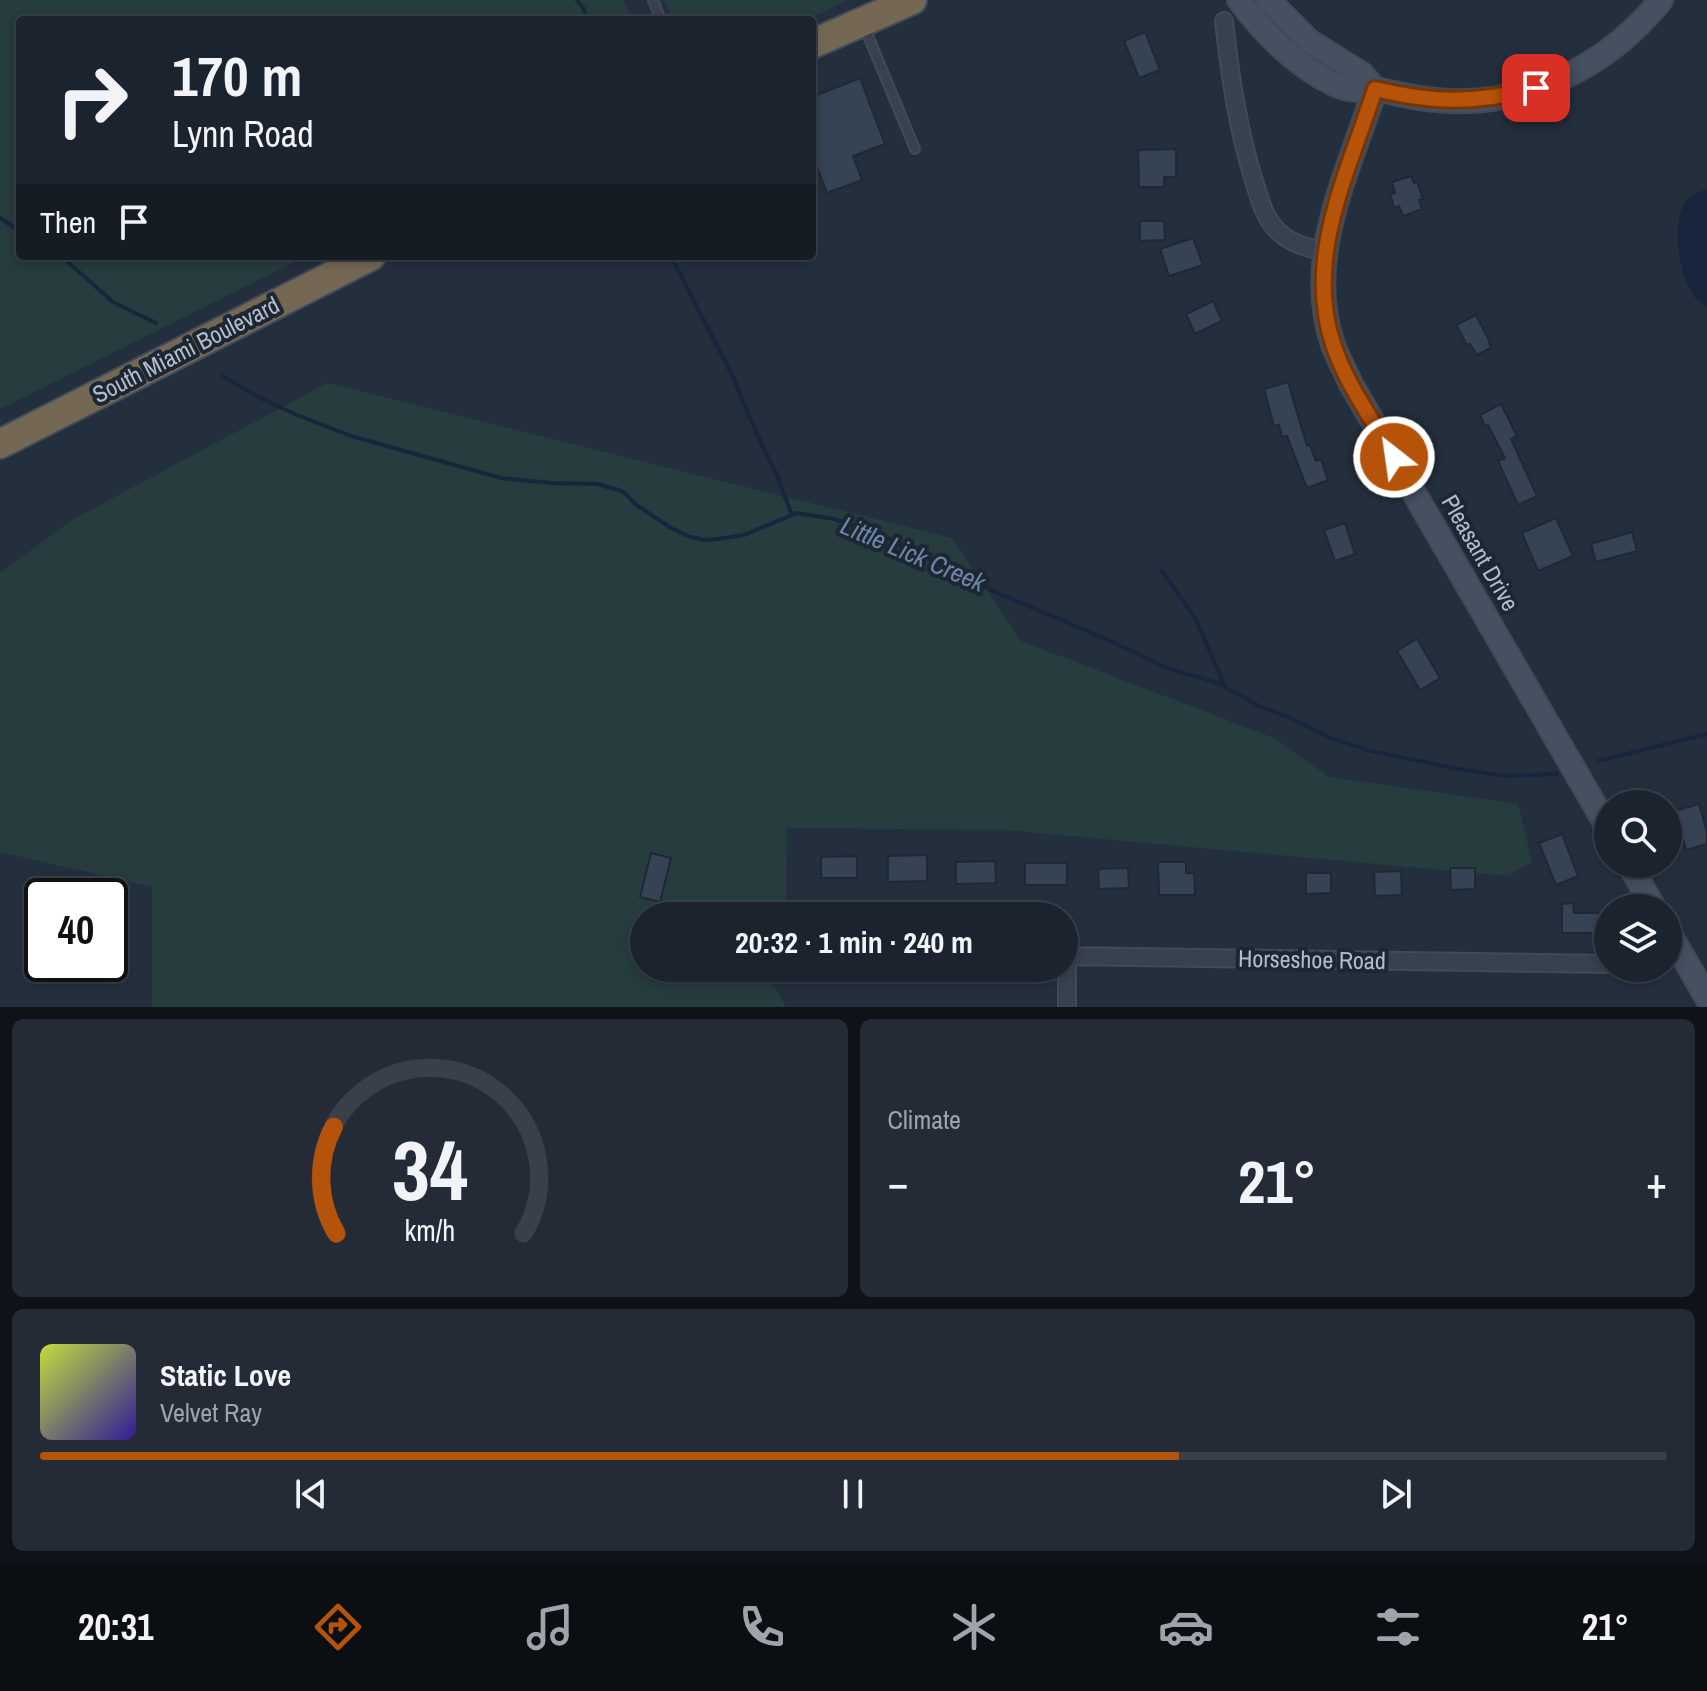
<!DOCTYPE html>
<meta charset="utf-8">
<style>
body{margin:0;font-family:"Archivo Narrow",sans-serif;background:#242b36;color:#f1f3f6;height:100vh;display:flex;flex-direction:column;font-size:30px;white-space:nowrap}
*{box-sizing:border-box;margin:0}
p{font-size:26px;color:#a0a4aa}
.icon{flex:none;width:44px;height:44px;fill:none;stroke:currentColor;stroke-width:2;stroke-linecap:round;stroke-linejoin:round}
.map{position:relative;height:1007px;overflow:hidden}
.drawer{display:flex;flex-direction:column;gap:12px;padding:12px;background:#0f1319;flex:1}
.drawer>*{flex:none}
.banner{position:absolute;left:16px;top:16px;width:800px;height:244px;border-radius:8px;box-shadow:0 4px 12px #0003,0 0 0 2px #39404a;background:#1b232e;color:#f1f3f6;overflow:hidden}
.buttons{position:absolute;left:1594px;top:790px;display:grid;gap:16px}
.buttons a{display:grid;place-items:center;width:88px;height:88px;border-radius:50%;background:#1b232e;box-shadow:0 4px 12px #0003,0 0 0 2px #39404a;font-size:40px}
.speed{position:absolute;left:24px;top:878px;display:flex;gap:16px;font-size:40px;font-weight:700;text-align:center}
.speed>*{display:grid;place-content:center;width:104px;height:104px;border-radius:50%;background:#1b232e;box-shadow:0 4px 12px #0003,0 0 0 2px #39404a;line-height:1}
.speed .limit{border:4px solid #111;border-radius:12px;background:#fff;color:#111}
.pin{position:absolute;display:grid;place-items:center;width:68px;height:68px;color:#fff;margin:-34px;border-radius:16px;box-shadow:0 4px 12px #0006}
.me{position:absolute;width:88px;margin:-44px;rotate:330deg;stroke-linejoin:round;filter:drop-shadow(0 0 6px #0008)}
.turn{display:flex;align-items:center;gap:28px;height:168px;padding:0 24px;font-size:36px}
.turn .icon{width:104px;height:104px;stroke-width:2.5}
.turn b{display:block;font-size:56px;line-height:68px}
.then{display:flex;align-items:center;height:76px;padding:0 24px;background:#0003;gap:16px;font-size:30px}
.big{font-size:60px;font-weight:800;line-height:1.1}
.drawer .card{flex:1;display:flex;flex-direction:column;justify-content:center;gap:12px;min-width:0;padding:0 28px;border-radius:12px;background:#242b36}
.drawer .dial{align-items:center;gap:0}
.dial svg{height:208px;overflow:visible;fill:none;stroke:#39404a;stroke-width:7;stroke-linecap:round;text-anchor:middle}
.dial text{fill:#f1f3f6;stroke:none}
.song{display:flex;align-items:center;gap:24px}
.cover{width:96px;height:96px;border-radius:12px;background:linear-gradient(135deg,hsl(70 70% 55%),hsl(250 70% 35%))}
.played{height:8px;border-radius:4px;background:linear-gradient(90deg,#b45309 70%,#39404a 70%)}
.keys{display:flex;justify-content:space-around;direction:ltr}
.heat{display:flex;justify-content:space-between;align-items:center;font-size:44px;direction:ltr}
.drawer .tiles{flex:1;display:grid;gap:12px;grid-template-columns:1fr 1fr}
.card:last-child{grid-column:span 2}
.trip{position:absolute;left:630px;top:902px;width:448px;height:80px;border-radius:40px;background:#1b232e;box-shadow:0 4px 12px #0003,0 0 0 2px #39404a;font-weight:800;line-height:80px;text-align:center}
.tab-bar{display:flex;height:128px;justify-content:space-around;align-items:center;background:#0b0e12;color:#a0a4aa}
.tab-bar .icon{width:56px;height:56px}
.tab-bar .active{color:#b45309}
.tab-bar b{font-size:36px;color:#f1f3f6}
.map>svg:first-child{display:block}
</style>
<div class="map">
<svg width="1707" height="1007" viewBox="0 0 1707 1007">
<rect width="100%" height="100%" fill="#242f3e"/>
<g fill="#263c3f">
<polygon points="0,0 623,0 633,20 20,20 20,256 306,256 0,409"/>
<polygon points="664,0 847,0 807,20 673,20"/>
<polygon points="327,383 952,538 1021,641 1274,738 1329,777 1518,804 1532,862 1508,876 1005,830 787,828 786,916 644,916 644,968 776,968 773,983 786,1007 152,1007 152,887 0,852 0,573 72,520"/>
</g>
<path fill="#17263c" d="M 1707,189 L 1707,307 C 1702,303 1696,300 1693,295 C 1679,275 1671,223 1685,202 C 1690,196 1700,191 1707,189 Z"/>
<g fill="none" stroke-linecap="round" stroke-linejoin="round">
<g stroke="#17263c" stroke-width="4">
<polyline points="577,0 584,9 585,20"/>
<polyline points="0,218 20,231"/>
<polyline points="61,256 113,302 156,323"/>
<polyline points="671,256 733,377 756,432 776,473 792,515"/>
<polyline points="223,376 256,396 297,415 351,436 501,478 552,483 597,484 619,490 625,493 635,504 671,528 688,536 704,540 718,539 744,535 797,513 834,519 884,536 993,591 1113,642 1164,667 1224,685 1229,690 1234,692 1259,706 1290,718 1328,737 1371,751 1453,768 1505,776 1557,774"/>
<polyline points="1162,571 1196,620 1224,684"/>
<polyline points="1598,761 1707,734"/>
</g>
</g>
<g fill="#364354" stroke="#1f2835" stroke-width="2">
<polygon points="1145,32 1160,70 1139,78 1124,41"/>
<polygon points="860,78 885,144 853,156 862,180 827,193 812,153 812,97"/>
<polygon points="1176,149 1176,177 1164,177 1164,187 1139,187 1138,150"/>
<polygon points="1411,176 1414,183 1417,182 1423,199 1419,200 1422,209 1403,216 1399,206 1394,208 1390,194 1395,193 1392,182"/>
<polygon points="1140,221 1164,221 1165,240 1140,241"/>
<polygon points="1193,238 1203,265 1169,276 1160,249"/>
<polygon points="1213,301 1222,321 1195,334 1186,314"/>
<polygon points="1476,315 1490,342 1489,343 1491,348 1477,355 1470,344 1467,345 1456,325"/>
<polygon points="1288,382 1307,446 1310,445 1316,461 1321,459 1328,480 1307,488 1287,436 1282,437 1279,425 1274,426 1264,389"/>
<polygon points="1501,404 1517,436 1511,439 1537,496 1518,505 1498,461 1505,458 1488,425 1485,426 1480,415"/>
<polygon points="1556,518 1573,556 1538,571 1522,533"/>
<polygon points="1345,523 1355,554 1335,561 1324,530"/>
<polygon points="1632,532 1637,551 1596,562 1591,544"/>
<polygon points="1417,639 1440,678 1420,690 1397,651"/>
<polygon points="1699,804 1707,832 1707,844 1686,850 1675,811"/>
<polygon points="1562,834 1578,876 1556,885 1539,843"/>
<polygon points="651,853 671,858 660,902 640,897"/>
<polygon points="927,855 927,881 888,882 888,856"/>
<polygon points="857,856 857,878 821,878 821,857"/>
<polygon points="995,861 996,883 956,884 956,862"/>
<polygon points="1158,862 1186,862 1186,873 1194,873 1195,895 1159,895"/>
<rect x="1025" y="863" width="42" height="22"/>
<polygon points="1128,868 1129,888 1099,889 1098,869"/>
<polygon points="1450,868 1475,868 1475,889 1451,890"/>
<polygon points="1401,871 1402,895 1375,896 1374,872"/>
<polygon points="1306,873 1331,873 1331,893 1306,894"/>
<polygon points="1573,903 1574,913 1599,913 1599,933 1562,933 1562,904"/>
</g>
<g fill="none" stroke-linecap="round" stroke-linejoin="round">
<defs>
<g id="lane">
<polyline points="653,0 661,20"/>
<polyline points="864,26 915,149"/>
</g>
<g id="street">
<path d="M 1224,21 C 1230,76 1238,131 1255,184 C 1260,200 1264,216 1275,228 C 1288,243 1306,248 1324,251"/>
<polyline points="1064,956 1608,964"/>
<polyline points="1067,956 1067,1007"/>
</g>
<g id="secondary">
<path d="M 1239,0 C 1264,33 1296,66 1334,84 C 1354,93 1357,88 1376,89 C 1382,90 1388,92 1394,93 C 1407,96 1422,99 1436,100 C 1523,109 1607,67 1661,0"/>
<polyline points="1268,0 1309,41 1362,74 1375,89"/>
<path d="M 1375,89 C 1349,171 1303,257 1333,345 C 1338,358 1345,371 1351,384 L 1608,828"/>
<polyline points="1629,864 1654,908"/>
<polyline points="1668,931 1707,998"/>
</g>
<g id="highway">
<polyline points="812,44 912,0"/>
<polyline points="0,444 371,256"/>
</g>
</defs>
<use href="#lane" stroke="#414a57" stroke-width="12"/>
<use href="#street" stroke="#414a57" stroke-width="20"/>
<use href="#secondary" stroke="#414a57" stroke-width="26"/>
<use href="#highway" stroke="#434c59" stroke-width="32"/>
<use href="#lane" stroke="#38414e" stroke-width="8"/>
<use href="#street" stroke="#38414e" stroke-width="16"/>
<use href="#secondary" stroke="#465061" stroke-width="22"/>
<use href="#highway" stroke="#746855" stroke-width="28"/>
</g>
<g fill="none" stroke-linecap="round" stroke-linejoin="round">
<defs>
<path id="route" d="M 1394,457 C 1373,420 1346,384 1333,344 C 1304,256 1349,171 1375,89 C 1434,103 1477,104 1536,88"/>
</defs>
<use href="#route" stroke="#753606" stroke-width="20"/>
<use href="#route" stroke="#b45309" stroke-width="14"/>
</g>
<g text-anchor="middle" stroke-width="8" stroke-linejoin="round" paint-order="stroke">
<g font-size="24" fill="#b4bcc9" stroke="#1d2633">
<text transform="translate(186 350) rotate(-27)" y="8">South Miami Boulevard</text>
<text transform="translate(1480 553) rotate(60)" y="8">Pleasant Drive</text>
<text transform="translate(1312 960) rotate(1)" y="8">Horseshoe Road</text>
</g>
<g font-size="26" font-style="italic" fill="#6d86a8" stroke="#1d2633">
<text transform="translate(913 554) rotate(23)" y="9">Little Lick Creek</text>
</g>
</g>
</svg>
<div class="buttons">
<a><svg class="icon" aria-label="search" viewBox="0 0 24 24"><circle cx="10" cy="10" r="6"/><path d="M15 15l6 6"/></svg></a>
<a><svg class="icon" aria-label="layers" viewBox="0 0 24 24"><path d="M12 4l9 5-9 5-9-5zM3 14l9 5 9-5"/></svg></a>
</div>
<div class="speed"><div class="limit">40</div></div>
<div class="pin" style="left:1536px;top:88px;background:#d93025"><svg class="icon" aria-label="arrive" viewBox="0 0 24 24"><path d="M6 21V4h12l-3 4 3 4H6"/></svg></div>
<svg class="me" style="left:1394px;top:457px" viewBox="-20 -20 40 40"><circle r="17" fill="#b45309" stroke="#fff" stroke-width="3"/><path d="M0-11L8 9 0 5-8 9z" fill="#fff"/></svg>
<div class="trip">20:32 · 1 min · 240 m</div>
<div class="banner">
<div class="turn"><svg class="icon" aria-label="right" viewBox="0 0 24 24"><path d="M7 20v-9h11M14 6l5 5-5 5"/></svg><div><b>170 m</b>Lynn Road</div></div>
<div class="then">Then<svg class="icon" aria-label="arrive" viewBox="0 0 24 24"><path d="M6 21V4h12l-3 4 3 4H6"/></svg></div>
</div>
</div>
<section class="drawer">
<div class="tiles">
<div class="card dial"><svg viewBox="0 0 100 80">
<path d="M14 69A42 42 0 1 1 86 69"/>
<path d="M14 69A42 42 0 0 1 13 28" stroke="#b45309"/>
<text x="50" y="56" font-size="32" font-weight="700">34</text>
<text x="50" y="72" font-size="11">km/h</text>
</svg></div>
<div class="card"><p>Climate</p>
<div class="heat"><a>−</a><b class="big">21°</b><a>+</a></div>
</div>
<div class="card">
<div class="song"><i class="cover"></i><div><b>Static Love</b><p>Velvet Ray</p></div></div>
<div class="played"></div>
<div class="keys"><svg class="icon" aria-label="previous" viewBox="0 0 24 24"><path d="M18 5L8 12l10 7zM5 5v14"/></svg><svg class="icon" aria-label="pause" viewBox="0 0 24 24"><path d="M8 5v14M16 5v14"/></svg><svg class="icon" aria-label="next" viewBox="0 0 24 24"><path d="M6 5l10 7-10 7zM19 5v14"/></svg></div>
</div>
</div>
</section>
<nav class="tab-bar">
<b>20:31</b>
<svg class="icon active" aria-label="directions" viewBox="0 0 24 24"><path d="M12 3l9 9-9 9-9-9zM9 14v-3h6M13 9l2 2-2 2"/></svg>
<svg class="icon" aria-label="music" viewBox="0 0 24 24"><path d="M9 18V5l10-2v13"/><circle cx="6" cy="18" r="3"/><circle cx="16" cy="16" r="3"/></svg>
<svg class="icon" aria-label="phone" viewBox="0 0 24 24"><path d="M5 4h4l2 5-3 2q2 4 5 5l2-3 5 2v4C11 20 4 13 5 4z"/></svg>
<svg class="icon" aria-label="climate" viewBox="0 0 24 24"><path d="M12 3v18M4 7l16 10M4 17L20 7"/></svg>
<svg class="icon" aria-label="car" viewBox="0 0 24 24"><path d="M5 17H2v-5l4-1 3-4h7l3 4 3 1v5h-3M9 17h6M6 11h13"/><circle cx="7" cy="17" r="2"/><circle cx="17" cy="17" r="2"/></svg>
<svg class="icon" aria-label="filters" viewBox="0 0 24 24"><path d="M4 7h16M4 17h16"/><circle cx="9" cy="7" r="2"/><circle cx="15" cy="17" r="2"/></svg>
<b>21°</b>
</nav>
